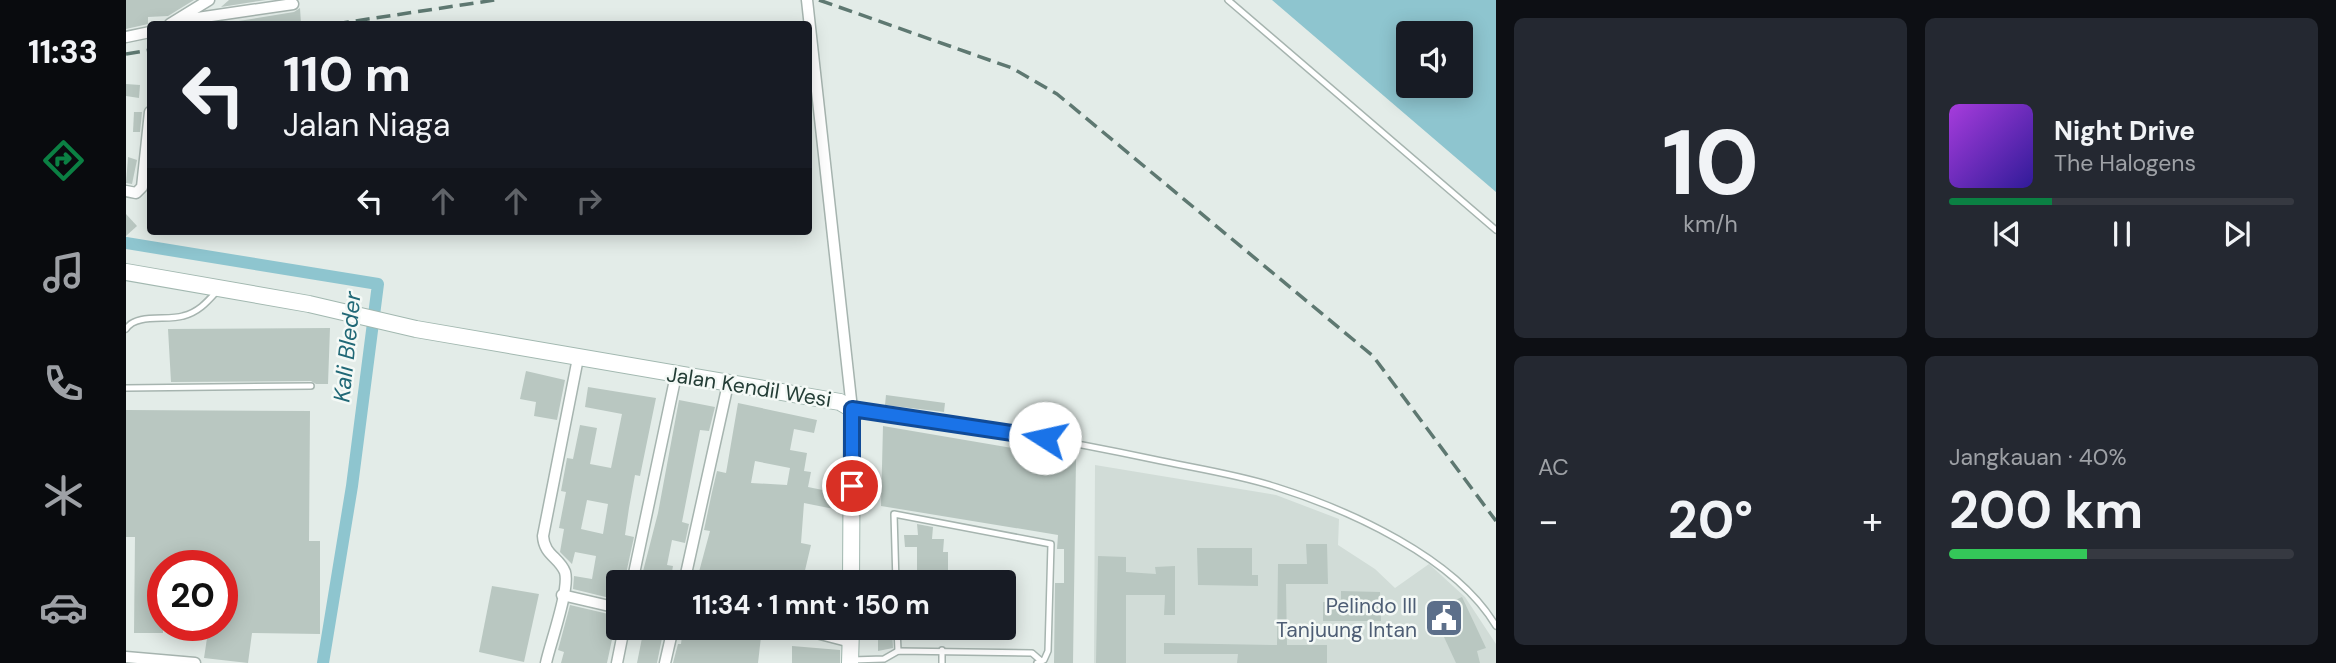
<!DOCTYPE html>
<html lang="id">
<meta charset="utf-8">
<style>
body{margin:0;font-family:"DM Sans",sans-serif;background:#242831;color:#f1f3f6;height:100vh;display:flex;flex-direction:column;font-size:26px;white-space:nowrap}
*{box-sizing:border-box;margin:0}
p{font-size:23px;color:#9ea1a6}
.icon{flex:none;width:38px;height:38px;fill:none;stroke:currentColor;stroke-width:2;stroke-linecap:round;stroke-linejoin:round}
.map{position:relative;flex:1;overflow:hidden}
.drawer{display:flex;flex-direction:column;gap:18px;padding:18px;background:#0d0f14;width:840px}
.drawer>*{flex:none}
.banner{position:absolute;left:21px;top:21px;width:665px;height:214px;border-radius:7px;box-shadow:0 4px 18px #0003;background:#171b24;color:#f1f3f6;overflow:hidden}
.buttons{position:absolute;left:1270px;top:21px;display:grid;gap:14px}
.buttons a{display:grid;place-items:center;width:77px;height:77px;border-radius:7px;background:#171b24;box-shadow:0 4px 18px #0003;font-size:35px}
.speed{position:absolute;left:21px;top:550px;display:flex;gap:14px;font-size:35px;font-weight:700;text-align:center}
.speed>*{display:grid;place-content:center;width:91px;height:91px;border-radius:50%;background:#171b24;box-shadow:0 4px 18px #0003;line-height:1}
.speed .limit{border:10px solid #d22;background:#fff;color:#111}
.pin{position:absolute;display:grid;place-items:center;width:60px;height:60px;color:#fff;margin:-30px;border:4px solid #fff;border-radius:50%;box-shadow:0 2px 7px #0007}
.me{position:absolute;width:77px;margin:-38px;rotate:280deg;stroke-linejoin:round;filter:drop-shadow(0 0 5px #0008)}
.turn{display:flex;align-items:center;gap:24px;height:147px;padding:0 21px;font-size:32px}
.turn .icon{width:91px;height:91px;stroke-width:2.5}
.turn b{display:block;font-size:49px;line-height:60px}
.lanes{display:flex;align-items:center;height:66px;padding:0 21px;background:#0003;justify-content:center;gap:35px;direction:ltr}
.lanes .off{opacity:.35}
.big{font-size:52px;font-weight:700;line-height:1.1}
.drawer .card{flex:1;display:flex;flex-direction:column;justify-content:center;gap:10px;min-width:0;padding:0 24px;border-radius:10px;background:#242831}
.drawer .dial{align-items:center;gap:0}
.dial b{font-size:91px;line-height:1}
.song{display:flex;align-items:center;gap:21px}
.cover{width:84px;height:84px;border-radius:10px;background:linear-gradient(135deg,hsl(280 70% 55%),hsl(250 70% 35%))}
.played{height:7px;border-radius:4px;background:linear-gradient(90deg,#0b8043 30%,#363941 30%)}
.keys{display:flex;justify-content:space-around;direction:ltr}
.heat{display:flex;justify-content:space-between;align-items:center;font-size:38px;direction:ltr}
.charge{height:10px;border-radius:5px;background:linear-gradient(90deg,#34c759 40%,#363941 0)}
.drawer .tiles{flex:1;display:grid;gap:18px;grid-template-columns:repeat(2,1fr)}
.trip{position:absolute;left:480px;top:570px;width:410px;height:70px;border-radius:7px;background:#171b24;box-shadow:0 4px 18px #0003;font-weight:700;line-height:70px;text-align:center}
main{display:flex;flex:1;min-height:0}
.tabs{display:flex;flex-direction:column;width:126px;justify-content:space-around;align-items:center;background:#090b0e;color:#9ea1a6}
.tabs .icon{width:49px;height:49px}
.tabs .on{color:#0b8043}
.tabs b{font-size:32px;color:#f1f3f6}
.map>svg:first-child{display:block}
</style>
<main>
<nav class="tabs">
<b>11:33</b>
<svg class="icon on" aria-label="directions" viewBox="0 0 24 24"><path d="M12 3l9 9-9 9-9-9zM9 14v-3h6M13 9l2 2-2 2"/></svg>
<svg class="icon" aria-label="music" viewBox="0 0 24 24"><path d="M9 18V5l10-2v13"/><circle cx="6" cy="18" r="3"/><circle cx="16" cy="16" r="3"/></svg>
<svg class="icon" aria-label="phone" viewBox="0 0 24 24"><path d="M5 4h4l2 5-3 2q2 4 5 5l2-3 5 2v4C11 20 4 13 5 4z"/></svg>
<svg class="icon" aria-label="climate" viewBox="0 0 24 24"><path d="M12 3v18M4 7l16 10M4 17L20 7"/></svg>
<svg class="icon" aria-label="car" viewBox="0 0 24 24"><path d="M5 17H2v-5l4-1 3-4h7l3 4 3 1v5h-3M9 17h6M6 11h13"/><circle cx="7" cy="17" r="2"/><circle cx="17" cy="17" r="2"/></svg>
</nav>
<div class="map">
<svg width="1370" height="663" viewBox="0 0 1370 663">
<rect width="100%" height="100%" fill="#e3ece8"/>
<polygon fill="#d1dcd7" points="969,465 1150,495 1213,519 1212,545 1249,569 1269,588 1303,564 1339,597 1370,644 1370,663 968,663"/>
<path fill="#8ec5cf" fill-rule="evenodd" d="M 1146,0 L 1370,0 L 1370,192 ZM 1283,33 L 1335,33 L 1335,86 L 1283,86 Z"/>
<g fill="none" stroke-linecap="round" stroke-linejoin="round">
<polyline stroke="#8ec5cf" stroke-width="12" points="0,243 252,284 226,486 197,663"/>
</g>
<g fill="#b9c7c1" fill-rule="evenodd">
<polygon points="0,0 68,0 42,16 22,17 22,24 0,29"/>
<polygon points="103,0 140,0 95,7"/>
<polygon points="174,8 175,24 94,24 168,12"/>
<polygon points="0,84 14,85 13,98 0,96"/>
<polygon points="8,112 16,112 14,132 7,132"/>
<polygon points="2,157 11,160 6,184 0,183"/>
<polygon points="0,214 11,226 0,236"/>
<polygon points="204,328 202,384 190,384 185,381 45,382 42,329"/>
<polygon points="400,371 439,380 431,420 408,416 410,402 394,399"/>
<path d="M 462,387 L 530,398 L 514,476 L 509,475 L 503,508 L 499,535 L 508,537 L 498,583 L 492,583 L 492,600 L 447,589 L 448,576 L 466,579 L 470,556 L 449,552 L 446,564 L 434,552 L 438,529 L 433,528 L 440,492 L 435,491 L 441,458 L 447,459 L 454,425 L 471,428 L 464,464 L 485,468 L 496,414 L 459,407 ZM 461,500 L 482,504 L 477,534 L 455,529 Z"/>
<polygon points="760,395 819,403 818,412 759,405"/>
<polygon points="553,400 589,407 583,431 574,430 556,522 563,524 559,543 546,540 541,565 547,566 544,583 514,583 532,513"/>
<path d="M 612,403 L 691,420 L 688,433 L 668,429 L 664,450 L 681,453 L 678,471 L 685,472 L 682,487 L 711,493 L 708,509 L 678,503 L 675,543 L 685,545 L 676,583 L 600,579 L 599,583 L 570,583 L 584,531 L 578,530 L 586,492 L 591,471 L 600,473 ZM 629,461 L 664,468 L 661,485 L 625,483 Z"/>
<polygon points="0,410 184,411 183,541 194,541 194,634 126,633 122,663 78,658 83,625 96,625 96,565 37,565 37,633 8,633 9,537 0,537"/>
<polygon points="757,426 950,459 947,663 928,663 929,583 938,583 938,549 931,549 932,535 755,506"/>
<polygon points="791,524 807,527 806,539 818,539 817,552 822,552 822,577 791,577 791,547 779,547 778,535 792,535"/>
<polygon points="1180,544 1201,544 1202,584 1160,584 1161,645 1201,645 1201,663 1111,663 1112,654 1038,654 1038,643 1151,645 1152,564 1181,564"/>
<polygon points="1071,548 1126,548 1126,575 1132,575 1132,586 1072,585"/>
<polygon points="972,556 1000,557 1000,572 1030,574 1029,567 1049,566 1049,615 1038,615 1039,595 1000,595 1000,663 970,663"/>
<polygon points="366,586 413,594 398,662 353,652"/>
<polygon points="1215,591 1254,592 1255,621 1197,621 1197,602 1215,602"/>
<polygon points="1336,597 1360,648 1351,651 1354,663 1330,663 1306,611"/>
<polygon points="444,605 491,616 481,663 435,663 438,652 432,650"/>
<polygon points="518,628 538,628 531,663 511,663"/>
<polygon points="557,628 636,628 632,663 547,663 552,644 555,644"/>
<polygon points="752,628 766,628 767,648 752,651"/>
<polygon points="666,646 714,650 714,663 666,663"/>
</g>
<g fill="none" stroke-linecap="round" stroke-linejoin="round">
<defs>
<g id="service">
<polyline points="1102,0 1370,230"/>
<path d="M 0,329 C 10,313 41,321 57,316 C 73,312 82,301 92,290"/>
<polyline points="0,388 185,386"/>
<path d="M 729,409 C 828,422 927,438 1026,459 C 1067,468 1110,474 1150,487 C 1223,510 1329,557 1370,626"/>
<polyline points="770,583 768,514 925,544 922,651 918,660 911,663"/>
<polyline points="771,628 772,651"/>
<polyline points="816,650 816,663"/>
<polyline points="726,660 758,659 772,651 906,653 914,660"/>
</g>
<g id="minor">
<polyline points="681,0 726,409"/>
<polyline points="51,21 167,4"/>
<polyline points="44,24 83,0"/>
<polyline points="0,37 24,32"/>
<polyline points="0,191 10,193 16,187 24,112"/>
<polyline points="506,583 550,375"/>
<polyline points="558,583 602,384"/>
<polyline points="436,595 492,608"/>
<polyline points="671,628 725,642"/>
<polyline points="0,657 69,663"/>
<path d="M 420,663 C 424,644 444,589 439,572 C 433,557 418,555 417,536 L 452,358"/>
<polyline points="491,663 498,628"/>
<polyline points="539,663 547,628"/>
</g>
<g id="secondary">
<polyline points="0,272 183,304 290,329 714,402 726,409 725,583"/>
<polyline points="724,663 725,628"/>
</g>
</defs>
<use href="#service" stroke="#a6b4af" stroke-width="8"/>
<use href="#minor" stroke="#a6b4af" stroke-width="13"/>
<use href="#secondary" stroke="#a2b8b0" stroke-width="18"/>
<use href="#service" stroke="#fff" stroke-width="5"/>
<use href="#minor" stroke="#fff" stroke-width="10"/>
<use href="#secondary" stroke="#fff" stroke-width="16"/>
<g stroke="#5e7871" stroke-width="3.5" stroke-dasharray="14 7" stroke-linecap="butt">
<polyline points="693,0 886,68 931,94 1247,356 1370,521"/>
<polyline points="209,24 369,0"/>
<polyline points="0,54 24,50"/>
</g>
</g>
<g fill="none" stroke-linecap="round" stroke-linejoin="round">
<defs>
<polyline id="route" points="726,486 726,409 919,438"/>
</defs>
<use href="#route" stroke="#114b97" stroke-width="18"/>
<use href="#route" stroke="#1a73e8" stroke-width="12"/>
</g>
<defs>
<symbol id="civic-square" viewBox="-11 -11 22 22"><rect x="-9" y="-9" width="18" height="18" rx="4" fill="#5c6f8a" stroke="#f4f9f6"/><path d="M-.6-6.5H3V-4.5H.6V-3L4-1V1h2V6H-6V1h2V-1L-.6-3ZM-1.2 2.5V6h2.4V2.5Z" fill="#fff"/></symbol>
</defs>
<g fill-rule="evenodd">
<use href="#civic-square" x="1296" y="596" width="44" height="44"/>
</g>
<g text-anchor="middle" stroke-width="5" stroke-linejoin="round" paint-order="stroke">
<g font-size="21" fill="#243d36" stroke="#f4f9f6">
<text transform="translate(623 387) rotate(9)" y="7">Jalan Kendil Wesi</text>
</g>
<g font-size="21" fill="#4e5e75" stroke="#f4f9f6" text-anchor="end">
<text x="1291" y="613">Pelindo III<tspan x="1291" dy="24">Tanjuung Intan</tspan></text>
</g>
<g font-size="23" font-style="italic" fill="#206876" stroke="#f4f9f6">
<text transform="translate(221 347) rotate(-84)" y="8">Kali Bleder</text>
</g>
</g>
</svg>
<div class="buttons">
<a><svg class="icon" aria-label="sound" viewBox="0 0 24 24"><path d="M4 9h4l5-4v14l-5-4H4zM17 9q2 3 0 6"/></svg></a>
</div>
<div class="speed"><div class="limit">20</div></div>
<div class="pin" style="left:726px;top:486px;background:#d93025"><svg class="icon" aria-label="arrive" viewBox="0 0 24 24"><path d="M6 21V4h12l-3 4 3 4H6"/></svg></div>
<svg class="me" style="left:919px;top:438px" viewBox="-20 -20 40 40"><circle r="19" fill="#fff"/><path d="M0-13L10 11 0 6-10 11z" fill="#1a73e8"/></svg>
<div class="trip">11:34 · 1 mnt · 150 m</div>
<div class="banner">
<div class="turn"><svg class="icon" aria-label="left" viewBox="0 0 24 24"><path d="M17 20v-9H6M10 6l-5 5 5 5"/></svg><div><b>110 m</b>Jalan Niaga</div></div>
<div class="lanes"><svg class="icon" aria-label="left" viewBox="0 0 24 24"><path d="M17 20v-9H6M10 6l-5 5 5 5"/></svg><svg class="icon off" aria-label="ahead" viewBox="0 0 24 24"><path d="M12 20V5M6 11l6-6 6 6"/></svg><svg class="icon off" aria-label="ahead" viewBox="0 0 24 24"><path d="M12 20V5M6 11l6-6 6 6"/></svg><svg class="icon off" aria-label="right" viewBox="0 0 24 24"><path d="M7 20v-9h11M14 6l5 5-5 5"/></svg></div>
</div>
</div>
<section class="drawer">
<div class="tiles">
<div class="card dial"><b>10</b><p>km/h</p></div>
<div class="card">
<div class="song"><i class="cover"></i><div><b>Night Drive</b><p>The Halogens</p></div></div>
<div class="played"></div>
<div class="keys"><svg class="icon" aria-label="previous" viewBox="0 0 24 24"><path d="M18 5L8 12l10 7zM5 5v14"/></svg><svg class="icon" aria-label="pause" viewBox="0 0 24 24"><path d="M8 5v14M16 5v14"/></svg><svg class="icon" aria-label="next" viewBox="0 0 24 24"><path d="M6 5l10 7-10 7zM19 5v14"/></svg></div>
</div>
<div class="card"><p>AC</p>
<div class="heat"><a>−</a><b class="big">20°</b><a>+</a></div>
</div>
<div class="card"><p>Jangkauan · 40%</p><b class="big">200 km</b><div class="charge"></div></div>
</div>
</section>
</main>
